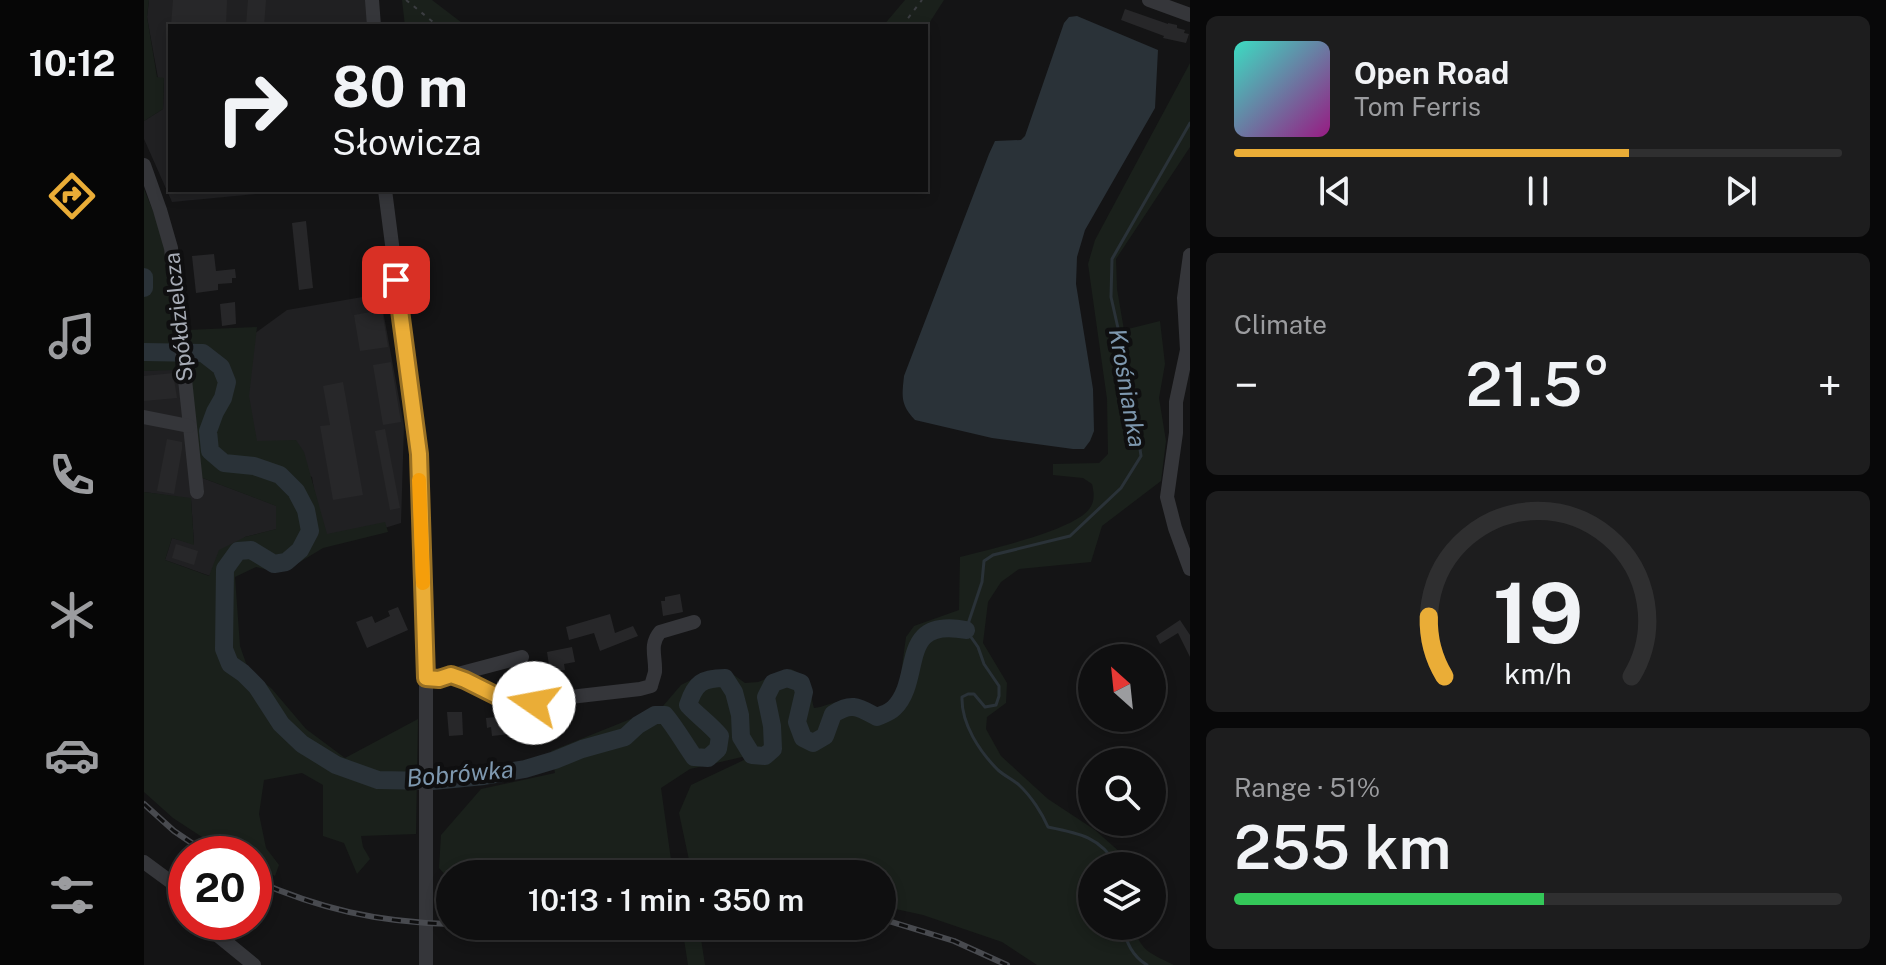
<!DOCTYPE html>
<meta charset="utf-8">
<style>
body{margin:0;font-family:"Public Sans",sans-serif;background:#1d1d1e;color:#f1f3f6;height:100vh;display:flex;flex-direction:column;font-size:30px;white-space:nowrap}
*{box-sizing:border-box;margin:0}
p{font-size:26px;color:#9b9c9f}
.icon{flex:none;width:44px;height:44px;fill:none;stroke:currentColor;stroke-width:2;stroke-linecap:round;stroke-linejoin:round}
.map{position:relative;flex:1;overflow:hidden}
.drawer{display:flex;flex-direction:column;gap:16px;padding:16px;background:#080809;width:696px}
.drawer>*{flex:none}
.guide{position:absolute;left:24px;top:24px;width:760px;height:168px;border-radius:0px;box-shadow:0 4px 12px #0003,0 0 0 2px #2f2f30;background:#0f0f10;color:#f1f3f6;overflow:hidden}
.needle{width:52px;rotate:333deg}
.tools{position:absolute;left:934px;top:644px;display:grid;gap:16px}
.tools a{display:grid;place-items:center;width:88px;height:88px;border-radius:50%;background:#0f0f10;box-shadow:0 4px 12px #0003,0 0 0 2px #2f2f30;font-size:40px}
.speed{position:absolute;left:24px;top:836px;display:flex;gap:16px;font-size:40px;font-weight:700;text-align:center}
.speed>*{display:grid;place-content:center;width:104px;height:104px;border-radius:50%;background:#0f0f10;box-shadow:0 4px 12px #0003,0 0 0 2px #2f2f30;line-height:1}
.speed .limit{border:12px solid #d22;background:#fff;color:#111}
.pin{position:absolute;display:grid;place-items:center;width:68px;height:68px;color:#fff;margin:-34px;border-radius:16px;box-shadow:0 4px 12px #0006}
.me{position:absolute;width:88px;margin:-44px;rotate:282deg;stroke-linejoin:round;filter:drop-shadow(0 0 6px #0008)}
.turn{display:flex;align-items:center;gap:28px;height:168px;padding:0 32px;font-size:36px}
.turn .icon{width:104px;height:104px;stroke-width:2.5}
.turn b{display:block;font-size:56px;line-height:68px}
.big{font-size:60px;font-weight:600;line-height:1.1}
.drawer .widget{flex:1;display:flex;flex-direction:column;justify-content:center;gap:12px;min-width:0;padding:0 28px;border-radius:12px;background:#1d1d1e}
.drawer .dial{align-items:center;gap:0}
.dial svg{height:208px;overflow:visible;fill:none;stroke:#2f2f30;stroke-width:7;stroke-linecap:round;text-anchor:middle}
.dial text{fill:#f1f3f6;stroke:none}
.song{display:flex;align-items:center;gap:24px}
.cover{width:96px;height:96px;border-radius:12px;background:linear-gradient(135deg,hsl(170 70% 55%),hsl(310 70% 35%))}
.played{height:8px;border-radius:4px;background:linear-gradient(90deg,#eaad37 65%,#2f2f30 65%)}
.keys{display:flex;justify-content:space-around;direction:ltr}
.heat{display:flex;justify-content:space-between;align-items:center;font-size:44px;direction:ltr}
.charge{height:12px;border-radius:6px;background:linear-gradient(90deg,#34c759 51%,#2f2f30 0)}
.trip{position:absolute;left:292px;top:860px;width:460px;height:80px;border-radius:40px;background:#0f0f10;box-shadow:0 4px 12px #0003,0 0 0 2px #2f2f30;font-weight:600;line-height:80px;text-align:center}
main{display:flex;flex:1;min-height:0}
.tabs{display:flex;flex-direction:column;width:144px;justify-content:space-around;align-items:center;background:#060606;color:#9b9c9f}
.tabs .icon{width:56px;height:56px}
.tabs .selected{color:#eaad37}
.tabs b{font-size:36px;color:#f1f3f6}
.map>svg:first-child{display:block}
</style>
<main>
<nav class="tabs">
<b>10:12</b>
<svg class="icon selected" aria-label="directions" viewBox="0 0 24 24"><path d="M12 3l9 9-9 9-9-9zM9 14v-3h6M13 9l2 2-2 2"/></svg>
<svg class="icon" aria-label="music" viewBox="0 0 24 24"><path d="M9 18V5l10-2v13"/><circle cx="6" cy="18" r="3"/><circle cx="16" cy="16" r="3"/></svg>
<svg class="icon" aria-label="phone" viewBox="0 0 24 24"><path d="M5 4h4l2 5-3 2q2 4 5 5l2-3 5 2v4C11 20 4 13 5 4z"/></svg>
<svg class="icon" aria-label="climate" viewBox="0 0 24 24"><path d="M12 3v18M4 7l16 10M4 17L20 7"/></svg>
<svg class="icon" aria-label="car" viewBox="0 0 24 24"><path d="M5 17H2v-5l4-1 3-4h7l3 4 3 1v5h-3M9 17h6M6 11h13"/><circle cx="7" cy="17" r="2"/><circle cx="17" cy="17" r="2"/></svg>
<svg class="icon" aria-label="filters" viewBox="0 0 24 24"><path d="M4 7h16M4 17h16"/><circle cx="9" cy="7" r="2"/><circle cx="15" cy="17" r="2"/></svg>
</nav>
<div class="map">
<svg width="1046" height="965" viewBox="0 0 1046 965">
<rect width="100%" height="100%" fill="#141415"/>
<g fill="#202022">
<polygon points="5,0 222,0 225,26 26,26 26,190 154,190 28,202 0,139 0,121 19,109 20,78 14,78 3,17"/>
<polygon points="236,294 260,426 257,523 234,530 178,539 168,477 92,440 88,350 143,310"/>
<polygon points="46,368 56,477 133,506 133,529 101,537 66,576 21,560 28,538 50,544 47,499 0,492 0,371"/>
</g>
<g fill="#1a201b">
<polygon points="0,0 5,0 3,17 13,77 20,78 19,109 0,121"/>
<polygon points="258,0 288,0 322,26 261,26"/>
<polygon points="761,0 800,0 782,28 782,26 739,26"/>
<path d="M 1046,63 L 1046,147 L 972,259 L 973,289 L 980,330 L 1016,321 L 1021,364 L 1015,398 L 1022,441 L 1017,481 L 958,526 L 947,562 L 875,569 L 857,582 L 844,602 L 839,643 L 863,683 L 862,703 L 843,717 L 842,729 L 857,756 L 904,799 L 951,830 L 978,854 L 984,866 L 948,866 L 948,926 L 991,926 C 994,951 1010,955 1030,965 L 893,965 L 858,942 L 779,915 L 738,906 L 738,874 L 679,874 L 668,861 L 581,866 L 575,874 L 548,874 L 535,813 L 547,785 L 602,759 L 598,757 L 546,769 L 517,788 L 529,874 L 306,874 L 306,880 L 295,868 L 297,835 L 337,789 L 411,773 L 407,751 L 519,706 L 537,685 L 567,670 L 583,670 L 601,683 L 614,682 L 647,669 C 667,679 665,688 670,708 C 680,707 688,702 698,701 C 710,699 721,706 732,711 L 744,706 L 754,696 L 762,637 L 770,626 L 815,610 L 816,557 C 845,549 930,531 946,508 C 951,501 950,492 948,484 L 939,478 L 909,475 L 909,464 L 955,463 L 964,454 L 963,399 L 944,264 L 951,240 Z"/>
<polygon points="0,189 16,228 21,253 32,370 0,371"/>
<polygon points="113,327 105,396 113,441 152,440 160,452 183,534 241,522 244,532 179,548 146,568 130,571 112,567 91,577 96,646 104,669 128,689 162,729 201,758 274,719 272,834 217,836 219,847 226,859 213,874 200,843 179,836 179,785 158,773 120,780 115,814 122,848 135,865 131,876 110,865 110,854 89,854 58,837 29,818 0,792 0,492 47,498 50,545 28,538 21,560 65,576 75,550 101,537 132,529 132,506 56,477 43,330"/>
<polygon points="538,926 555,926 561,965 544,965"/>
</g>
<path fill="#2a3238" d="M 933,16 L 1014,50 L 1011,108 L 941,230 L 933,257 L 932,284 L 949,389 L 950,431 L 946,441 L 940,449 L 929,449 L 848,438 L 771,420 C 756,404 758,396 760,376 L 845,154 L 851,141 L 877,140 L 881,136 L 920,23 L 925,17 Z"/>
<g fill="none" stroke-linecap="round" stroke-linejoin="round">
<g stroke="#2a3238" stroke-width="3">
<path d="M 973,866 C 957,837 935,833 904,827 C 898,813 887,796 875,785 C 869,780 861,776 854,770 C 836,752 817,724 818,697 L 824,694 L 830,694 L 841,707 L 852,705 L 855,696 L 855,686 L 840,664 L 834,647 L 822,630 L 838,582 L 840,561 L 849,555 L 926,536 L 977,488 L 997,456 L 987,386 L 967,297 L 968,259 L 1046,123"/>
<path d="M 978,926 C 983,943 988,956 1003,965"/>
</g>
<g stroke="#2a3238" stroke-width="18">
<polyline points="0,277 0,288"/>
<path d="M 0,352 L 59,353 L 77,367 L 83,382 L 79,398 L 71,412 L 64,431 L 66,451 L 80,463 L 110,466 L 136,475 L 152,491 L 162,510 L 166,531 L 156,550 L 142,562 L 130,564 L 107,550 L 94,551 L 81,569 L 80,649 L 86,664 L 99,673 L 113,687 L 137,724 L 158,744 L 192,765 L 234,780 L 289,781 L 340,776 L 381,769 L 411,760 L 438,749 L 481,737 L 494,725 L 511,715 L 521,715 C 532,728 540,743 550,757 L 564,758 L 574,749 L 576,736 C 566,724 554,716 544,705 C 551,683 558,678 581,678 L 590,692 L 596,715 L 597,737 L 608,755 L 621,756 L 629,749 L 628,726 L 622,697 L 629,683 L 643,678 L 657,683 L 660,692 L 653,722 L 659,738 L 669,743 L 681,736 L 689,714 C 708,702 714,707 733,717 C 739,714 745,713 750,708 C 780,678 752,617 822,630"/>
</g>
</g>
<g fill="#272729">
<polygon points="29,0 83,0 82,26 27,26"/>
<polygon points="104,0 122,0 120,26 102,26"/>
<polygon points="981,9 1024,24 1024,23 1033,25 1033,28 1041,30 1040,33 1045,34 1042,43 1019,38 1020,36 977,20"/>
<polygon points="162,221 169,288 155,290 148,223"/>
<polygon points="70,254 72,271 91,269 92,278 88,278 88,283 74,284 74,290 52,293 48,256"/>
<polygon points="91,302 92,324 78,326 76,304"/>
<polygon points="238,310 244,347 216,351 210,315"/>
<polygon points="247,362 257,422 239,425 229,365"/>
<polygon points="29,373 33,398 0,401 0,376"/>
<polygon points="199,382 219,495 189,500 176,426 186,425 179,386"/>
<polygon points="241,429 256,508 246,510 231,431"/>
<polygon points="23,439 38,442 38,449 30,494 13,491"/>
<polygon points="32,544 54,551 50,565 28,558"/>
<polygon points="536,594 539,612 519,616 517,601 521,601 521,597"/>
<polygon points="254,607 264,630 223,648 212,622 228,616 231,623 246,616 244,611"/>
<polygon points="466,614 471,633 489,626 494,636 456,651 450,633 425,640 422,627"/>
<polygon points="1036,620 1046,635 1046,657 1034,633 1016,644 1012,636"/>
<polygon points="428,647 431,662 420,664 421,670 406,672 403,652"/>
<polygon points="303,712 318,712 319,735 305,736"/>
<polygon points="352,717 352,720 365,719 366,734 348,736 347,727 343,728 342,718"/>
</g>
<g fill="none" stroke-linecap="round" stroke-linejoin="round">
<g stroke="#3b3d41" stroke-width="2" stroke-dasharray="4 6" stroke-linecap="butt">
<polyline points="262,0 294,26"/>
<polyline points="758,26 778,0"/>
</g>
<g stroke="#35363a" stroke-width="14">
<polyline points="228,0 230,26"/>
<polyline points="1005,0 1046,15"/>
<polyline points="0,165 16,210 27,248 53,492"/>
<polyline points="241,190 275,454 282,678 282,965"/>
<polyline points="1046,255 1040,298 1043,350 1032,402 1032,433 1023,497 1031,528 1046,569"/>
<polyline points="0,417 45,426"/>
<path d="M 307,675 C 330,683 351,697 374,703 L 496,689 L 507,686 C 507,685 511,673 511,672 C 512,657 505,645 516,632 L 550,622"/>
<polyline points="282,678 295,679 378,657"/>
<polyline points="0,862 27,882 42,900"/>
<polyline points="60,922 66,929 110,965"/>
</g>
<defs>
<g id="rail">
<polyline points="0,804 30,831 64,854"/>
<path d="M 110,880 C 176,909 233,922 306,924"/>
<polyline points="738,919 810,941 863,965"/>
</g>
</defs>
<use href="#rail" stroke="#484a4f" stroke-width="6"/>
<use href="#rail" stroke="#0f0f10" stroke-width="3" stroke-dasharray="9" stroke-linecap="butt"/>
</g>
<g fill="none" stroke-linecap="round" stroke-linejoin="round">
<defs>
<polyline id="route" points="252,280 275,454 282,678 295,679 307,675 321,680 361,700 374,703 390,703"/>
</defs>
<use href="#route" stroke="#987024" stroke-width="20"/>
<use href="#route" stroke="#eaad37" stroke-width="14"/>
<polyline stroke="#f59e0b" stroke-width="14" points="275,480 279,583"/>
</g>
<g text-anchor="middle" stroke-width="8" stroke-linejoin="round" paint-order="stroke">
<g font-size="22" fill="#a6abb5" stroke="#0f0f10">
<text transform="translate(34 317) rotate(-96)" y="8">Spółdzielcza</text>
</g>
<g font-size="24" font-style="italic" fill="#7e98af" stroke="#0f0f10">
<text transform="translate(983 388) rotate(80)" y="8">Krośnianka</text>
<text transform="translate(316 774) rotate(-5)" y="8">Bobrówka</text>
</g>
</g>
</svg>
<div class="tools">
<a><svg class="needle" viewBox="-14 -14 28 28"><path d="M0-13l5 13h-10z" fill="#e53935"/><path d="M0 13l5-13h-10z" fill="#9b9c9f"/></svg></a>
<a><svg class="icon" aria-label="search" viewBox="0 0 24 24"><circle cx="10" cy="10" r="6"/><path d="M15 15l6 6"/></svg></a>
<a><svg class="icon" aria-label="layers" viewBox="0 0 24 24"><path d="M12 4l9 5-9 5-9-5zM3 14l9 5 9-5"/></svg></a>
</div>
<div class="speed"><div class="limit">20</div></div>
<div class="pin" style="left:252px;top:280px;background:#d93025"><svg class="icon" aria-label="arrive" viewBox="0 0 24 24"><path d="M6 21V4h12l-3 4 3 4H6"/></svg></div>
<svg class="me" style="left:390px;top:703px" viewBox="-20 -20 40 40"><circle r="19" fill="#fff"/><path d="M0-13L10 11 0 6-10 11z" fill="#eaad37"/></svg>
<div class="trip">10:13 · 1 min · 350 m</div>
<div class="guide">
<div class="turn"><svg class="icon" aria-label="right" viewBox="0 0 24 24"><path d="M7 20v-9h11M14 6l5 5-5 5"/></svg><div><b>80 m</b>Słowicza</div></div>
</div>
</div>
<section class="drawer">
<div class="widget">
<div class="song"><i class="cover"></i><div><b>Open Road</b><p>Tom Ferris</p></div></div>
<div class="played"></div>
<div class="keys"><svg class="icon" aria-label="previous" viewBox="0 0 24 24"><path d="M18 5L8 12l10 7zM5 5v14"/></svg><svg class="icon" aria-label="pause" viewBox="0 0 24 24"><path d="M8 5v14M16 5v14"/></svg><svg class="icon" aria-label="next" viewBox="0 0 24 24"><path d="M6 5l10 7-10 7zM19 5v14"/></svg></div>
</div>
<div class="widget"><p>Climate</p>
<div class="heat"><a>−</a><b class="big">21.5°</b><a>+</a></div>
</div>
<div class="widget dial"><svg viewBox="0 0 100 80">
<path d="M14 69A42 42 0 1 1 86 69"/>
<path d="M14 69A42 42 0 0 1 8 46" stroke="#eaad37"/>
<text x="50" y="56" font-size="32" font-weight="700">19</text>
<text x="50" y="72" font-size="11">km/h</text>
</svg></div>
<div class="widget"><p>Range · 51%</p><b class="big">255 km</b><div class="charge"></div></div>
</section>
</main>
